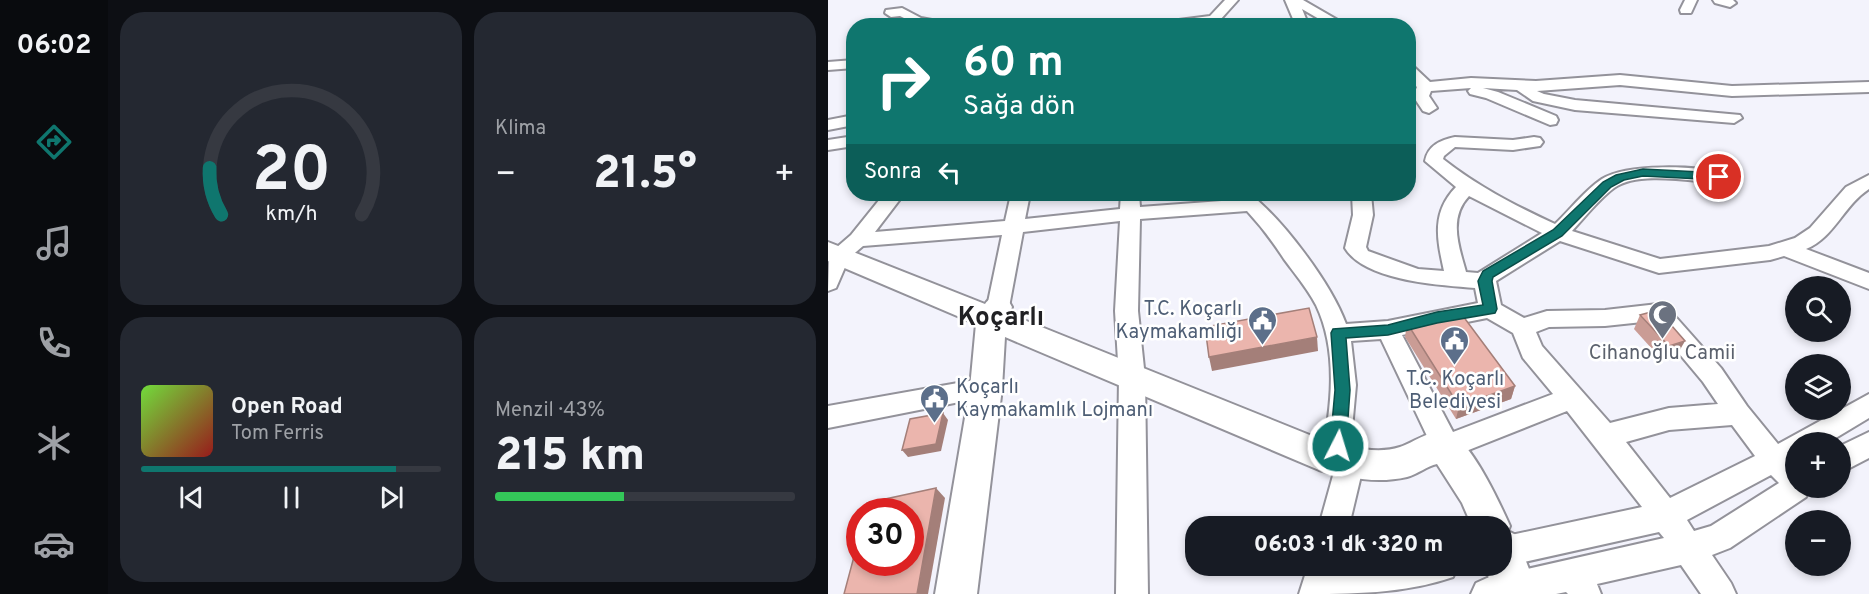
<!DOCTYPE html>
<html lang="tr">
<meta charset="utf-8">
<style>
body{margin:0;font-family:Overpass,sans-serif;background:#242831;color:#f1f3f6;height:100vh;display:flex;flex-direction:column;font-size:22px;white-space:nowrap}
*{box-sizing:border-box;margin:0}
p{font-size:20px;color:#9ea1a6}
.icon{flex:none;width:33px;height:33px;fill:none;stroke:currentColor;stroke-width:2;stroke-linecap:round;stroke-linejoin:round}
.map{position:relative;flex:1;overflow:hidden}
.drawer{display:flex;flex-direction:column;gap:12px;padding:12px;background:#0d0f14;width:720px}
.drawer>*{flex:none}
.guide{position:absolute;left:18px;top:18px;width:570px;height:183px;border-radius:24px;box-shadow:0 3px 9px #0003;background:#0f766e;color:#fff;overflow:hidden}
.tools{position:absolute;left:957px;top:276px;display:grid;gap:12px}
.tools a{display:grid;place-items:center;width:66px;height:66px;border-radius:50%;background:#171b24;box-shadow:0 3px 9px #0003;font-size:30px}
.speed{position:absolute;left:18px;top:498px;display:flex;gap:12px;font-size:30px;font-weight:700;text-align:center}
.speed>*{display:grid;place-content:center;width:78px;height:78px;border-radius:50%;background:#171b24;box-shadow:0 3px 9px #0003;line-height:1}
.speed .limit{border:9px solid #d22;background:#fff;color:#111}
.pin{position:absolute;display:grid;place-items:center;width:51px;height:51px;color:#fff;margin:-26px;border:3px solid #fff;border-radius:50%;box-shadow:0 2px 6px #0007}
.me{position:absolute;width:66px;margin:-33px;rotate:5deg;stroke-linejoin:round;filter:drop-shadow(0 0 4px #0008)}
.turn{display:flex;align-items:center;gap:21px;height:126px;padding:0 18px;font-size:27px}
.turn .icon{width:78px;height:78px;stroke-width:2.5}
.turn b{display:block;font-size:42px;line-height:51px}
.then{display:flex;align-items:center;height:57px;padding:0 18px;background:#0003;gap:12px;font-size:22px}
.big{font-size:45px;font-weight:800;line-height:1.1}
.drawer .widget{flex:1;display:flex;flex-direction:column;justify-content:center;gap:9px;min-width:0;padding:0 21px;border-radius:24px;background:#242831}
.drawer .dial{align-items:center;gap:0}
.dial svg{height:156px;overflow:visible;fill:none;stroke:#363941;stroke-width:7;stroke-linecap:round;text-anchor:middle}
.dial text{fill:#f1f3f6;stroke:none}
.song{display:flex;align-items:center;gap:18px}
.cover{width:72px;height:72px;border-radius:9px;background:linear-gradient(135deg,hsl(100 70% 55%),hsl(0 70% 35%))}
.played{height:6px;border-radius:3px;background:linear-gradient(90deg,#0f766e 85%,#363941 85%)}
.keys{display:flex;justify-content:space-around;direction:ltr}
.heat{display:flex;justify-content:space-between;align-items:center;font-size:33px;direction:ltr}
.charge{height:9px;border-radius:4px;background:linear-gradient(90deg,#34c759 43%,#363941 0)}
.drawer .tiles{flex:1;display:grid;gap:12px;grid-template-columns:repeat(2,1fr)}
.trip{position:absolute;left:357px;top:516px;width:327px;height:60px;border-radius:24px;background:#171b24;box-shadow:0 3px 9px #0003;font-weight:800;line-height:60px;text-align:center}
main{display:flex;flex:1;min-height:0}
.dock{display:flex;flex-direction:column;width:108px;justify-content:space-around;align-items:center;background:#090b0e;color:#9ea1a6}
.dock .icon{width:42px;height:42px}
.dock .on{color:#0f766e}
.dock b{font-size:27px;color:#f1f3f6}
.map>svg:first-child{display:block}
</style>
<main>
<nav class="dock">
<b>06:02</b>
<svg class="icon on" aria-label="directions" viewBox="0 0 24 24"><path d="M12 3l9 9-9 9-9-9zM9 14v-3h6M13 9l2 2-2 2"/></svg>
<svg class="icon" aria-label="music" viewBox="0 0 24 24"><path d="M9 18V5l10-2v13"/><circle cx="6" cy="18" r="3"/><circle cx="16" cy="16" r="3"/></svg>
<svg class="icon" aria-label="phone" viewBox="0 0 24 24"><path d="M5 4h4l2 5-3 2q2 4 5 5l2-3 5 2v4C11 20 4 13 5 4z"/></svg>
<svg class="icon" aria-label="climate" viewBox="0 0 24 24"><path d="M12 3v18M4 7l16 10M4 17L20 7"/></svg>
<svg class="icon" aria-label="car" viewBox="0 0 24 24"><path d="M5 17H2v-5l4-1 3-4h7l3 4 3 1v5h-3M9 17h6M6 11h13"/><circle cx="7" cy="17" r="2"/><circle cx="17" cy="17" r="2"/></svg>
</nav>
<section class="drawer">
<div class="tiles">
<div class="widget dial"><svg viewBox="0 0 100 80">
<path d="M14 69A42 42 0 1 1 86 69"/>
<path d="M14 69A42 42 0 0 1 8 45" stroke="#0f766e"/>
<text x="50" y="56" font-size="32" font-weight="700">20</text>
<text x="50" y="72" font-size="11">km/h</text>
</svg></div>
<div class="widget"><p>Klima</p>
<div class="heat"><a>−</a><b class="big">21.5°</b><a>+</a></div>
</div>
<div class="widget">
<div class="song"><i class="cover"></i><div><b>Open Road</b><p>Tom Ferris</p></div></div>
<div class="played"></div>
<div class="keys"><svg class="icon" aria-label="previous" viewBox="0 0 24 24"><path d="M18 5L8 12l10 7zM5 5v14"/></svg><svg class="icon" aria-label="pause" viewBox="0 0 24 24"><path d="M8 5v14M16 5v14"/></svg><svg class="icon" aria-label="next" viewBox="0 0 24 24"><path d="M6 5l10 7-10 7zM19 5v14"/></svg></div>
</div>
<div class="widget"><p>Menzil · 43%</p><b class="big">215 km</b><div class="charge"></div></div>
</div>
</section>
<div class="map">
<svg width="1041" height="594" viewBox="0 0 1041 594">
<rect width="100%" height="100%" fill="#f3f3fc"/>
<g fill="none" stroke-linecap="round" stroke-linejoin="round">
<defs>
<g id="minor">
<polygon points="397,0 410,0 392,20 391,26 329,26 335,22 382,16"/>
<polygon points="457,0 475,0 520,26 503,26 474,9 481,26 468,26"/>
<polygon points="857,0 869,0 863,13 853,13 852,10"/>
<polygon points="885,0 905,0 908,3 902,7 887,3"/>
<polygon points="74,8 93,18 120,23 121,26 92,26 72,16 63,17 57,13 58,10"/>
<polygon points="26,60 26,68 0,70 0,62"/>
<polygon points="580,65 585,66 602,82 643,78 708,81 792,75 904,86 1041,82 1041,92 904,96 792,85 709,91 716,94 747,100 912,115 914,118 906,123 747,110 705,101 689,90 655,88 670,92 728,116 730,120 728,124 722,125 658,98 642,94 640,91 643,88 603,91 601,96 609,108 601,113 595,111 585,96 589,87 580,79"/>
<polygon points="26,115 26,125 0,130 0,120"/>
<polygon points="26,136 26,146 0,150 0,140"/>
<path d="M 627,137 L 685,140 L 706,137 L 712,138 L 715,142 L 712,146 L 685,150 L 627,147 L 616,156 L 615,159 C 651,187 686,205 727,224 C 742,210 757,190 774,179 C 799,163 869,166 898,173 L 900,177 L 898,181 L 891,183 C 863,181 809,171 786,188 C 771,199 757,217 744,231 L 832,259 L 941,246 L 967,238 L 982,228 L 1018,187 L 1041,175 L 1041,189 C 1016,205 1006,238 978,249 L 1041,273 L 1041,289 L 956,256 L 942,260 L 831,273 L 732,241 L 668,281 L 673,305 L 696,318 L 719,311 L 777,310 L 830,304 L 838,306 L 893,368 L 919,406 L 950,444 L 1041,394 L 1041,418 L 1001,442 L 968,442 L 968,488 L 982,488 L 978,497 L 902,548 L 884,555 L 903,583 L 908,594 L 873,594 L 853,565 L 769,584 L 773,594 L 740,594 L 738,592 L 728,594 L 643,594 L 648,583 L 659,578 L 836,538 L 831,532 L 674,567 L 670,566 L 674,566 L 674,537 L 814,507 L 739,411 L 618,459 L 608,455 L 553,339 L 523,341 L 528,385 L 522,451 L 532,454 L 536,463 L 521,526 L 491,526 L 506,472 L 497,469 L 493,460 C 503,410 511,353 488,305 C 479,288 467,274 456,259 C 445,242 433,226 419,211 L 312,219 L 310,311 L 317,378 L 320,594 L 288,594 L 291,378 L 287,311 L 292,221 L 195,232 L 181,307 L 178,313 L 170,315 L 162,313 L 159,307 L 174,235 L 35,246 L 21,258 L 8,288 L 0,291 L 1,254 L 23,235 L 56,194 L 76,194 L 47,232 L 177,221 L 183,194 L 202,194 L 197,219 L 292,209 L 293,194 L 311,194 L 312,207 L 407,200 L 403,196 L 405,194 L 422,194 C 455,220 503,283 518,324 L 560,321 L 650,303 L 647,288 C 611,285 537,281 517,248 L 525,215 L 524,194 L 543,194 L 545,215 L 538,247 L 540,251 L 590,269 L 616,271 C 609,239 603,213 628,187 L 597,161 C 600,145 613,140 627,137 ZM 641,196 L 714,233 L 650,273 L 638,272 C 631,247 620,218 641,196 ZM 659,318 L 685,333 L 695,358 L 725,394 L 625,432 L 574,335 ZM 824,321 L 875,382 L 890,404 L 841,408 L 782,423 L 714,346 L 708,332 L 721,327 L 777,326 ZM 904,425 L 927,456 L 842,498 L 798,442 L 841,430 ZM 943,475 L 951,483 L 883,526 L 866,531 L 859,520 Z"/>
<polygon points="158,378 167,381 171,388 167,395 0,428 0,406"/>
<polygon points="1041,432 1041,458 1012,473 1012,446"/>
<path d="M 480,566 L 512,566 L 510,573 L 544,566 L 630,566 L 625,577 C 576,594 523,594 471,594 Z"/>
</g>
<path id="major" d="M 0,242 L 157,304 C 163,295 171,297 180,300 L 184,307 L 181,314 L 494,440 C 518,446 548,455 572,447 C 587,442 602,429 619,432 C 641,436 673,506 682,526 L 680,531 L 688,535 L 701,569 L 703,594 L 661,594 L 660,566 L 674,566 L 674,526 L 644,526 L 634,503 L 609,464 C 599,466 590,474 579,477 C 549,484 520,478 491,470 L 177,337 L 174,388 L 149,594 L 107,594 L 142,388 L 148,324 L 0,261 Z"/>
</defs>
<use href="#minor" stroke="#93929a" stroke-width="4"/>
<use href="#major" stroke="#93929a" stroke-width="4"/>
<use href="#minor" fill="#fff" fill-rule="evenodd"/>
<use href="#major" fill="#fff" fill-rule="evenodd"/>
</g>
<g fill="#ca9c95">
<polygon points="812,315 849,355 834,360 806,329"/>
<polygon points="579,323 687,386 683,399 628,419 577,337"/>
</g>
<g fill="#a47f79">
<polygon points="489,337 490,351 384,371 381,357"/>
<polygon points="857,341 849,355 834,360 841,346"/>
<polygon points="687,386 683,399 628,419 631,406"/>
<polygon points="115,413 120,420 113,451 80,457 74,450"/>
<polygon points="108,488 117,498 100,594 89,594"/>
</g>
<g fill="#ebb5ad" stroke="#a47f79" stroke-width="1.5">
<polygon points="481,308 489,337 381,357 377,327"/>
<polygon points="830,310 857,341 841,346 812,315"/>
<polygon points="632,312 687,386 631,406 579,323"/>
<polygon points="115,413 108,444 74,450 82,419"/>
<polygon points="108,488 89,594 16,594 32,534 32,562 82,562 82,512 37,512 39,503"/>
</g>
<polygon fill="#0f766e" stroke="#0a4d48" stroke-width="1.5" points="815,169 891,173 897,177 891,180 815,176 796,180 783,187 734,236 665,277 664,281 669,309 667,313 609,323 560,335 518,338 522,390 518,446 516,451 510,453 504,451 502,446 507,390 503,333 505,329 560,325 609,312 655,305 650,281 655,271 725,230 775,182 788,175"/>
<defs>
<symbol id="mosque-pin" viewBox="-11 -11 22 30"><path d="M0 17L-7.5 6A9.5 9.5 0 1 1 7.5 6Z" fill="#6b7280" stroke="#fff"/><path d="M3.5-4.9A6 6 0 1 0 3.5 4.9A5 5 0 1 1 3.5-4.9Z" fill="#fff"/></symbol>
<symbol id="civic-pin" viewBox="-11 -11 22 30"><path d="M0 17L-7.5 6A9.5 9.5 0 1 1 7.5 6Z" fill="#5c6f8a" stroke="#fff"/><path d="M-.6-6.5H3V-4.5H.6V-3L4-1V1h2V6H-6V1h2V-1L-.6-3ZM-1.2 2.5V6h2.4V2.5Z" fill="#fff"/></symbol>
</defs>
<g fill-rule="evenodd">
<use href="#mosque-pin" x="818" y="298" width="33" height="45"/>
<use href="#civic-pin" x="418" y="304" width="33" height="45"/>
<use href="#civic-pin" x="610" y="324" width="33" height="45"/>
<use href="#civic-pin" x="90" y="382" width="33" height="45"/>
</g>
<g text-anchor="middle" stroke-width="5" stroke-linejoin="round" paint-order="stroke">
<g font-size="20" fill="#4e5e75" stroke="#fff" text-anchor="end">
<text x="414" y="315">T.C. Koçarlı<tspan x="414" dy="23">Kaymakamlığı</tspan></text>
<text x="627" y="385" text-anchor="middle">T.C. Koçarlı<tspan x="627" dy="23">Belediyesi</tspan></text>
<text x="128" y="393" text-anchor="start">Koçarlı<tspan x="128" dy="23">Kaymakamlık Lojmanı</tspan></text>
</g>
<g font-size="20" fill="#5b616d" stroke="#fff">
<text x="834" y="359">Cihanoğlu Camii</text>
</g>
<g font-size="26" font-weight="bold" fill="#212124" stroke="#fff">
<text x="173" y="325">Koçarlı</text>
</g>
</g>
</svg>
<div class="tools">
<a><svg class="icon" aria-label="search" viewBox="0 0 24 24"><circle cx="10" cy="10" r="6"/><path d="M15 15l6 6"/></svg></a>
<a><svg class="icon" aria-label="layers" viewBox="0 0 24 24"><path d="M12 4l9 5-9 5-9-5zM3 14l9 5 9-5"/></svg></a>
<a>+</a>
<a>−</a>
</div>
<div class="speed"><div class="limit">30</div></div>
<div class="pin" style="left:891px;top:177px;background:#d93025"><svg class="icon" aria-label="arrive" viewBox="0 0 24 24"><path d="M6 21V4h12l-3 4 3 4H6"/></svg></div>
<svg class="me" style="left:510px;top:446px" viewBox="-20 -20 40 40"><circle r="17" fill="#0f766e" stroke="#fff" stroke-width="3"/><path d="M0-11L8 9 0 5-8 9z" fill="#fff"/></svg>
<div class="trip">06:03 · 1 dk · 320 m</div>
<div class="guide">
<div class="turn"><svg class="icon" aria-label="right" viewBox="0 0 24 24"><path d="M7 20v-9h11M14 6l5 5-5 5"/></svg><div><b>60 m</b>Sağa dön</div></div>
<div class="then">Sonra<svg class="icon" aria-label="left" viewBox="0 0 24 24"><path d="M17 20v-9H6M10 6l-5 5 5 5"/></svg></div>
</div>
</div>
</main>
